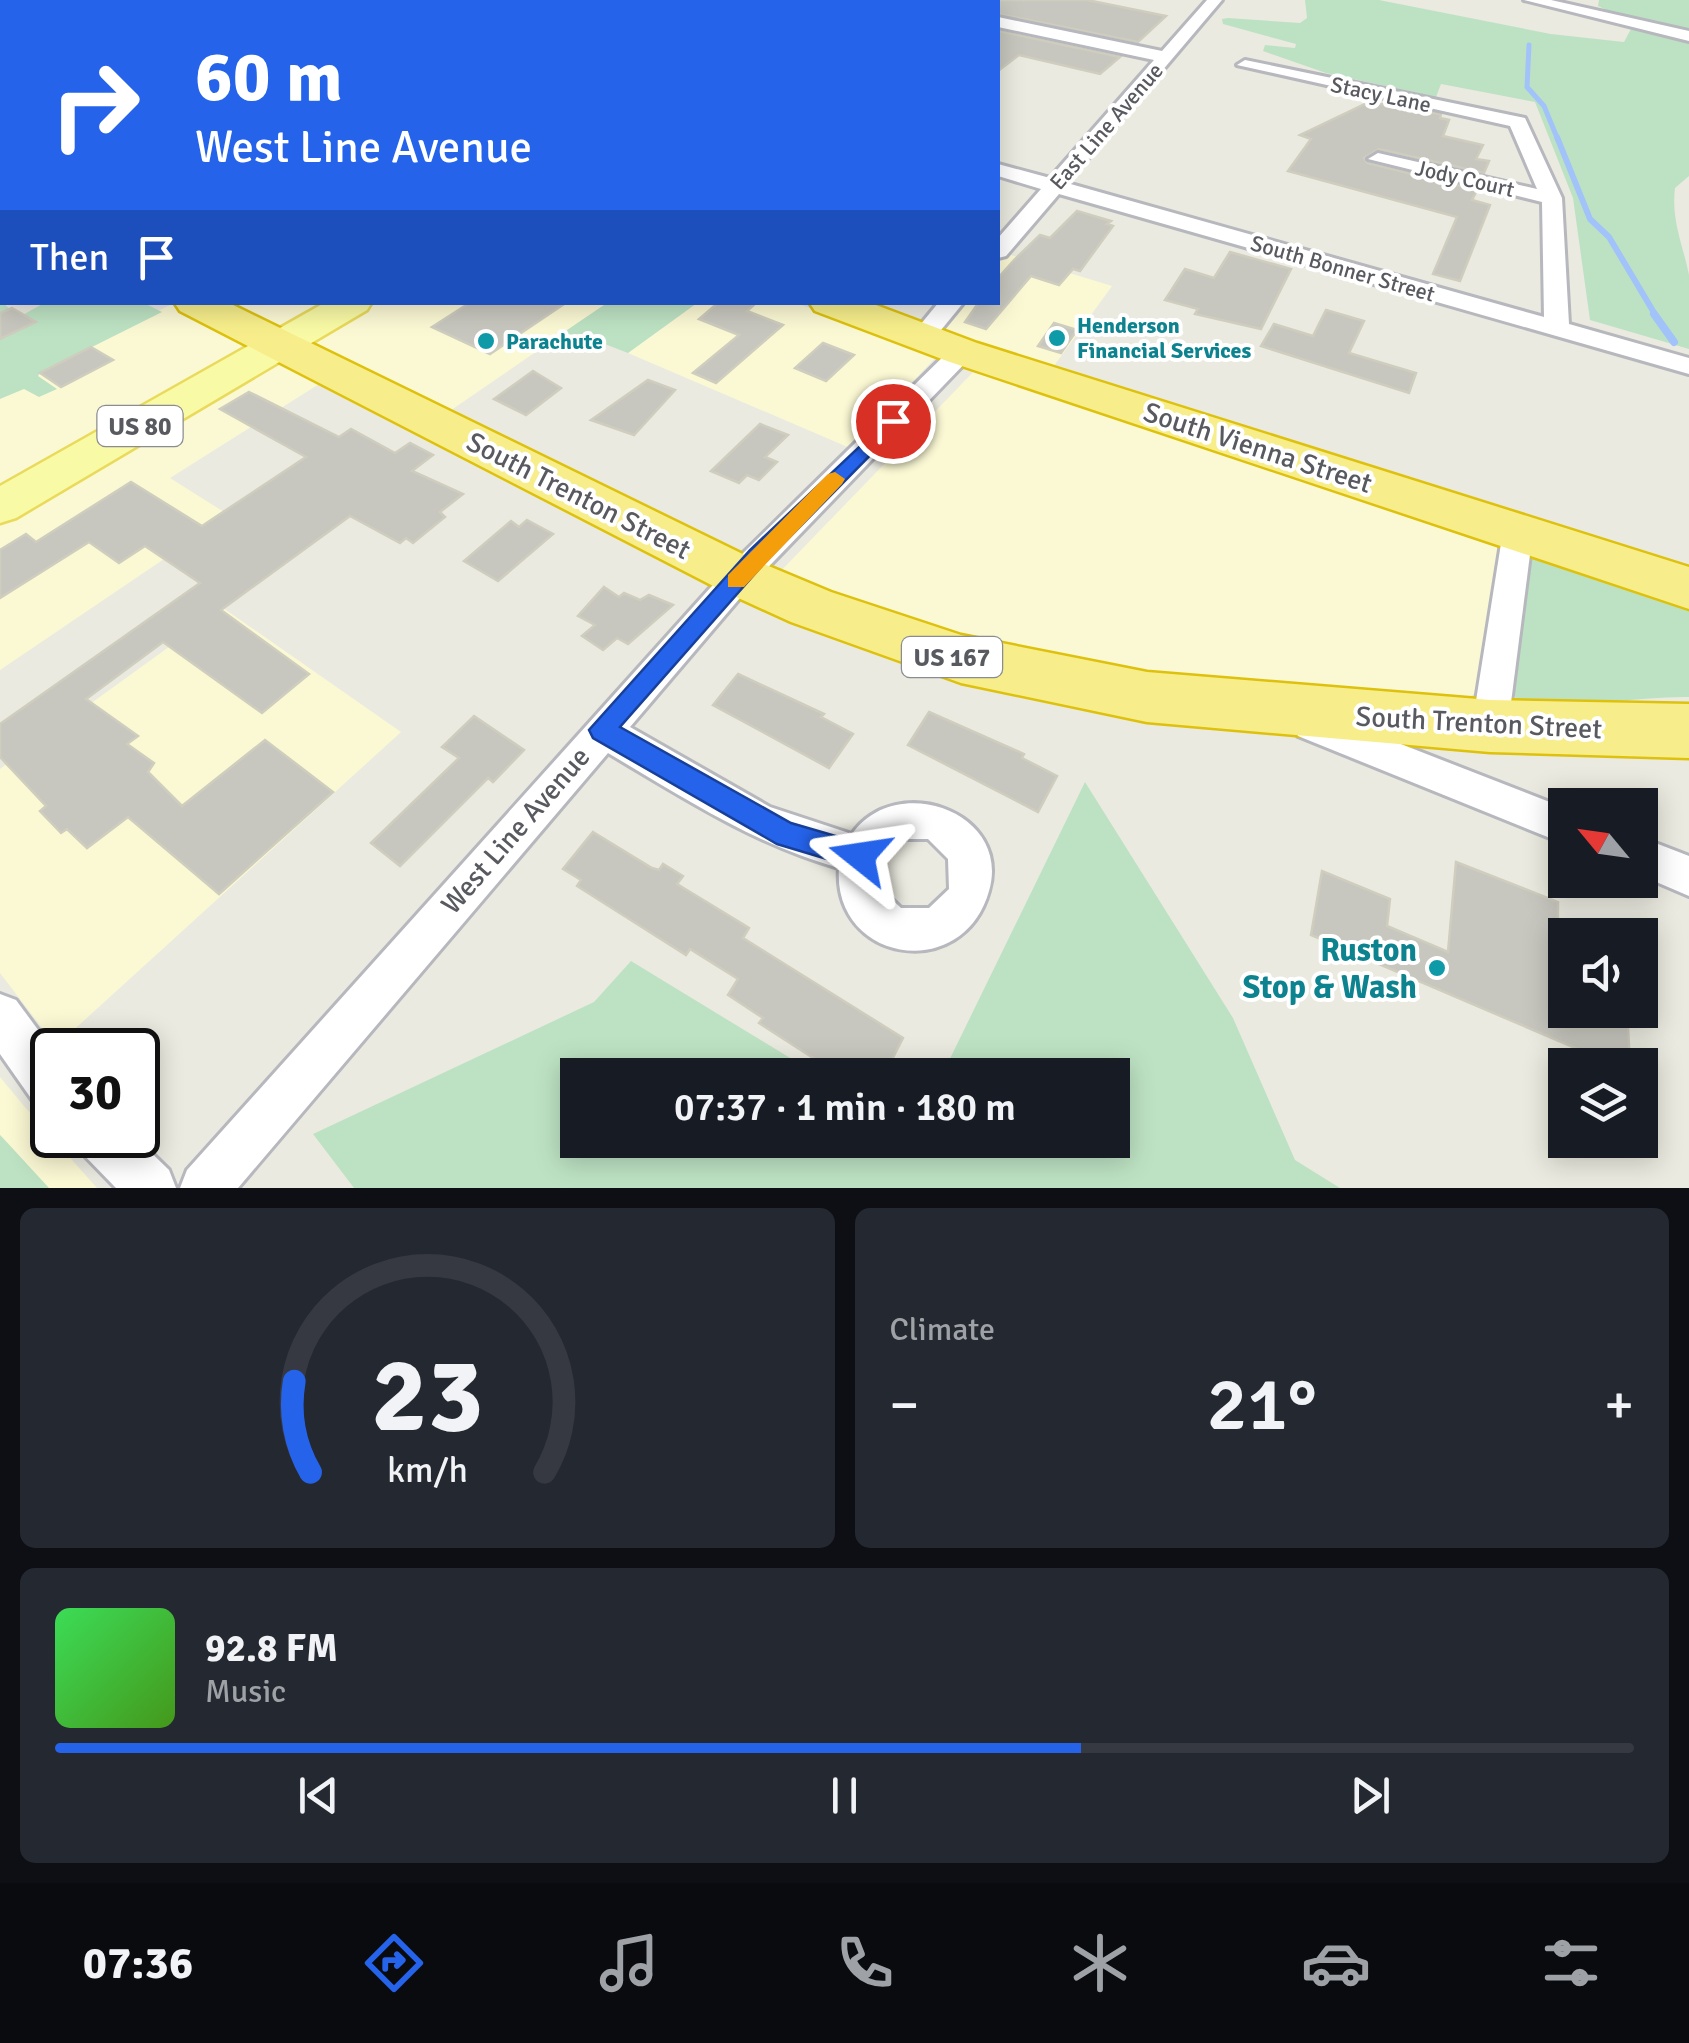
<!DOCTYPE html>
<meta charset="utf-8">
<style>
body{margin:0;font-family:Signika,sans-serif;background:#242831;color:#f1f3f6;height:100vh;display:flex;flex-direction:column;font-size:38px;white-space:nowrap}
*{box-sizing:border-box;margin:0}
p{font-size:32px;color:#9ea1a6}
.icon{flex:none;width:55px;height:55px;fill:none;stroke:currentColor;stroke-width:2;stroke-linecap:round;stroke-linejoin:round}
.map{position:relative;height:1188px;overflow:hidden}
.details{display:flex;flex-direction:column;gap:20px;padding:20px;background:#0d0f14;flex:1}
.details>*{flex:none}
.hud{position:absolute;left:0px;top:0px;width:1000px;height:305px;box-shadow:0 5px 25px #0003;background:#2563eb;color:#fff;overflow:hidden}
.needle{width:65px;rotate:299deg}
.controls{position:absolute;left:1548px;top:788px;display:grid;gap:20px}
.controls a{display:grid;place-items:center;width:110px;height:110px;border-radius:0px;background:#171b24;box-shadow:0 5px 25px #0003;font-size:50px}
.speed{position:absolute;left:30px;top:1028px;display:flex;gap:20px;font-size:50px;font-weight:700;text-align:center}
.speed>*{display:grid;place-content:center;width:130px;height:130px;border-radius:50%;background:#171b24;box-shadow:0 5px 25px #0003;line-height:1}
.speed .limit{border:5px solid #111;border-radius:15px;background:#fff;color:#111}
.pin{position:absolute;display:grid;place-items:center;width:85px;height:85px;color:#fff;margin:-42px;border:5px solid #fff;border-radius:50%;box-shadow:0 2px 10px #0007}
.me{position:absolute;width:110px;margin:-55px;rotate:285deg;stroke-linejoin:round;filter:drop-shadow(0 0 8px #0008)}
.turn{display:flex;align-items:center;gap:35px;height:210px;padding:0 30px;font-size:45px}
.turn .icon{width:130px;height:130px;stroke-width:2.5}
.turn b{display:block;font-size:70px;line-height:85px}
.then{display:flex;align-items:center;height:95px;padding:0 30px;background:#0003;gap:20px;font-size:38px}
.big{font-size:75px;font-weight:600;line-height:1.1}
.details .widget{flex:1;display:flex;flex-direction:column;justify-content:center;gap:15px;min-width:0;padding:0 35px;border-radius:15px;background:#242831}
.details .dial{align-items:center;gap:0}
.dial svg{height:260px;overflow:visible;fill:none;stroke:#363941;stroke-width:7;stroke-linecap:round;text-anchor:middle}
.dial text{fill:#f1f3f6;stroke:none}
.song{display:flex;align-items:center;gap:30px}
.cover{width:120px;height:120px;border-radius:15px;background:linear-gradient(135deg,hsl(130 70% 55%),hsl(100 70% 35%))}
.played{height:10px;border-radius:5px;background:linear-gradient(90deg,#2563eb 65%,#363941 65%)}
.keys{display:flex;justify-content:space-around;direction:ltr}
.heat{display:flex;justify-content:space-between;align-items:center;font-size:55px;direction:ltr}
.details .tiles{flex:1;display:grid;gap:20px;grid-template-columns:1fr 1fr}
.widget:last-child{grid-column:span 2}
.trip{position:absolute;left:560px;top:1058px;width:570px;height:100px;border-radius:0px;background:#171b24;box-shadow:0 5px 25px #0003;font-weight:600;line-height:100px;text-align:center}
.menu{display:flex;height:160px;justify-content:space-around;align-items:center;background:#090b0e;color:#9ea1a6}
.menu .icon{width:70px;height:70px}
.menu .on{color:#2563eb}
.menu b{font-size:45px;color:#f1f3f6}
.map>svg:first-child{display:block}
</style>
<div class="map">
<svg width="1689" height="1188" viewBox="0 0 1689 1188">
<rect width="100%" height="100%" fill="#ebeae0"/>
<g fill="#fbf9d4">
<polygon points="1004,253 1112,286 1051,370 941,329 961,303 998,302 998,261"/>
<polygon points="794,302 936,357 850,448 628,353 697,303"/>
<polygon points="218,303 333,303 281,329"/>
<polygon points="373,303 607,303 444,415 311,349 313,338"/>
<polygon points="172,304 237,338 242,345 239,354 0,492 0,390"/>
<polygon points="282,361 324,381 170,478 224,512 159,555 164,559 0,670 0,521 271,364"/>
<polygon points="981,364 1497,543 1501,554 1477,692 1463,701 1270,696 980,648 776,576"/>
<polygon points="223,608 401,732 56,1046 0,973 0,769"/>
<polygon points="0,1077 24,1106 97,1188 0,1188"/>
</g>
<g fill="#bde2c3">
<path d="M 1305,0 L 1379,0 L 1551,34 L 1624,42 L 1631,29 L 1689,41 L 1689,176 L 1675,188 C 1671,220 1683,245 1689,275 C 1689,298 1689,326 1689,349 L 1590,320 L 1573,198 L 1535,102 L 1441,84 L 1436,97 L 1326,73 L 1263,51 L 1265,45 L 1295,48 L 1296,44 L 1223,24 L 1222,19 L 1228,18 L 1300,23 L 1307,18 Z"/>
<polygon points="1599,0 1689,0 1689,30 1615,14 1598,6"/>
<polygon points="0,292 2,302 19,317 46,302 144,303 162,312 40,373 38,376 57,389 39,397 24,389 0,399"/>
<polygon points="607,303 607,302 697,303 628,353 579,334 552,350 542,347"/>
<path d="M 1533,548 L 1689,596 L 1689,697 C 1631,696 1575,711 1518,704 L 1514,694 Z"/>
<polygon points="1085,782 1233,1018 1295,1160 1340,1188 354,1188 313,1134 594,1002 631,961 818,1075 578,1075 578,1140 1112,1140 1112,1075 942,1075"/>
<polygon points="0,1135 3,1138 49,1188 0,1188"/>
</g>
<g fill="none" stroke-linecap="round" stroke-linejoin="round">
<polyline stroke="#a1c3fa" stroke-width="5" points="1529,45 1527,87 1544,106 1558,140"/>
<polyline stroke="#a1c3fa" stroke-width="6" points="1557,137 1590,219 1609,237 1656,316"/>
<polyline stroke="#a1c3fa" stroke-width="8" points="1654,314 1674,342"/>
</g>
<g fill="#c8c7bf" stroke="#cfcdbe" stroke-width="2.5">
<polygon points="998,0 1087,0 1166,16 1138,42 998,14"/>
<polygon points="998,31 1120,57 1100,74 1019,55 998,71"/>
<polygon points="1369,102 1441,114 1440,118 1449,120 1443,136 1483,145 1476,159 1489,161 1484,173 1379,149 1364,158 1367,163 1477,190 1472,200 1490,205 1460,281 1433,274 1457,217 1288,171 1311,139 1300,135"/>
<polygon points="1077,211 1111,221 1107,224 1113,226 1080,271 1073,269 1059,285 1031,276 986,329 965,322 979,302 998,302 998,278 1015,259 1040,235 1050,238"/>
<polygon points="1230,252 1291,269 1261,329 1195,314 1198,309 1165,300 1185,269 1214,278"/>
<polygon points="471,302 567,302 490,354 432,327"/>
<polygon points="719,302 757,302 747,311 783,325 716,383 693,373 739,335 699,319"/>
<polygon points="12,308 36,322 0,339 0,313"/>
<polygon points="1326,310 1364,321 1349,353 1416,373 1409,393 1261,346 1274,324 1313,336"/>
<polygon points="1054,323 1077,330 1061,353 1038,346"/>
<polygon points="823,343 854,355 826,381 795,368"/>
<polygon points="91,347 113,360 61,387 40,373"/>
<polygon points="533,371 561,388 526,415 494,399"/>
<polygon points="648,380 675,390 634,435 591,420"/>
<polygon points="249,392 339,437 351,429 395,453 410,443 433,455 412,471 463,494 440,512 445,517 413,543 406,538 400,543 350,516 221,610 309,674 262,713 163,642 86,699 138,736 127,744 154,763 148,772 182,806 265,740 333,792 219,894 128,817 87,848 67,829 61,833 40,811 46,806 0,757 0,724 200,583 145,546 119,563 89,542 0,598 0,550 26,534 36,542 131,482 202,526 306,457 220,409"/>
<polygon points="760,424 788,435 765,457 777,462 759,480 747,475 739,483 711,471"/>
<polygon points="527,520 553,534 498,581 464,561 511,521 519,527"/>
<polygon points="604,587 619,597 624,593 640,600 649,595 673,605 628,644 617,638 603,650 582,636 595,625 578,616"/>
<polygon points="738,674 824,714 821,717 853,734 829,768 713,705"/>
<polygon points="929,712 1024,754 1022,758 1057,776 1038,812 908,745"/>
<polygon points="474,716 524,750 493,782 488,778 400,866 371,843 459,758 442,747"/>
<polygon points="593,832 652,868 659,870 663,864 683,876 677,884 749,928 743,938 903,1038 884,1075 851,1075 834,1064 832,1070 759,1023 763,1018 728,995 738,979 690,949 686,955 577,886 581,880 563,869"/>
<polygon points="1456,862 1558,902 1557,997 1565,1000 1565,1010 1588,1010 1628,1027 1630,1065 1615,1065 1311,935 1322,871 1390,899 1387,926 1448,952"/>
</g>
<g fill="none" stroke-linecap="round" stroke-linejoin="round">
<defs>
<g id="street">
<polygon points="377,0 399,0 401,2 378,2"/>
<polygon points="1207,0 1222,0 1067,183 1544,317 1542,202 1368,159 1378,153 1537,189 1510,126 1237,65 1245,60 1525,118 1562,198 1569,324 1689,358 1689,374 1059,194 1006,256 998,258 998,238 1041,189 998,176 998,164 1050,178 1154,60 998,27 998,17 1162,51"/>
<polygon points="1524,0 1551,0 1689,31 1689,41"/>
<polygon points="2,40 2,50 0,51 0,41"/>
<polygon points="2,138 2,150 0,151 0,139"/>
<polygon points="939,302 964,302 932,341 914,341 911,336"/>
<path d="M 962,344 L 975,352 L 971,357 L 751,585 L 630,727 L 770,807 L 852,834 C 896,771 1012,812 989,891 C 963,984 832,962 839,868 C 754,844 684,798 608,753 L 238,1188 L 180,1188 L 187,1170 L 729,567 L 953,347 ZM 902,839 L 928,839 L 948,859 L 949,889 L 929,908 L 901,908 L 881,889 L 882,859 Z"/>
<polygon points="1518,520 1529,523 1533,531 1508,726 1503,737 1490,742 1477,737 1472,726 1503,531 1507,523"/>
<polygon points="1311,709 1565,808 1565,844 1298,736 1293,725 1298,714"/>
<polygon points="1640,837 1689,856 1689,896 1640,875"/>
<polygon points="0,994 16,1000 53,1050 52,1110 35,1104 0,1054"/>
<polygon points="74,1135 133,1135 169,1170 176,1188 116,1188 81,1152"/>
</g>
<polyline id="secondary" points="874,2 879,0"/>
<polygon id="primary" points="326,302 372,302 367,310 16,518 0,523 0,486"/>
<g id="highway">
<polygon points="0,0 12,0 14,2 2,2 2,12"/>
<polygon points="0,195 2,196 2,218 0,217"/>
<polygon points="174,302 227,302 759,562 831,592 961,635 1147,672 1490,700 1689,704 1689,758 1490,752 1147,722 961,683 791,622 721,590 180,311"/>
<polygon points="809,302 868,302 977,343 1689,567 1689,609 947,361 815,311"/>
</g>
</defs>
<use href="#street" stroke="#b7b8be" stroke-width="6"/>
<use href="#secondary" stroke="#b5b7be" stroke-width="50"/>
<use href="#primary" stroke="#e9da5b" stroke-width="5"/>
<use href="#highway" stroke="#dec10c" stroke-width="5"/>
<use href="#street" fill="#fff" fill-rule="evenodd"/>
<use href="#secondary" stroke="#fff" stroke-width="45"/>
<use href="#primary" fill="#f9faa5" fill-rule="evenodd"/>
<use href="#highway" fill="#f7ee8b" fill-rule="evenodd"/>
</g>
<polygon fill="#2563eb" stroke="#184099" stroke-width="2.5" points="893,415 902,421 900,425 766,561 620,727 791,823 870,846 875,856 870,865 860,869 777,844 593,738 589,730 750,550"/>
<polygon fill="#f59e0b" points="835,472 845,479 842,484 744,587 728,587 728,575 828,474"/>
<g fill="#0f9aa8" stroke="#fff" stroke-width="4">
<circle cx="1057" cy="338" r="10"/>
<circle cx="486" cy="341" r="10"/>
<circle cx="1437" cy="968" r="10"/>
</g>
<g text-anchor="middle" stroke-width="8" stroke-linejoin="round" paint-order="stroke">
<g font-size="22" fill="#585a60" stroke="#fff">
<text transform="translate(1381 94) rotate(12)" y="8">Stacy Lane</text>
<text transform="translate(1106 126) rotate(-49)" y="8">East Line Avenue</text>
<text transform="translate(1465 178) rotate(13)" y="8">Jody Court</text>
<text transform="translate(1343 268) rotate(16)" y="8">South Bonner Street</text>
</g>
<g font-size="22" font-weight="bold" fill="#0d838f" stroke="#fff" text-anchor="start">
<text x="1077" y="333">Henderson<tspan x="1077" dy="25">Financial Services</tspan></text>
<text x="506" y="349">Parachute</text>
</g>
<g fill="#fff" stroke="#8a8c90" stroke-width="2.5">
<rect x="97.5" y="406" width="85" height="40" rx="8"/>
<rect x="902" y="637" width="100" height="40" rx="8"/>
</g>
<g font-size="25" font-weight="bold" fill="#585a60">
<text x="140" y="435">US 80</text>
<text x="952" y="666">US 167</text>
</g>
<g font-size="28" fill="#585a60" stroke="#fff">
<text transform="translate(1258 447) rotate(18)" y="10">South Vienna Street</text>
<text transform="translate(579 495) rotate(27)" y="10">South Trenton Street</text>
<text transform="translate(1479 722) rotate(3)" y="10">South Trenton Street</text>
<text transform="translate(515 830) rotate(-49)" y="10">West Line Avenue</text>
</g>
<g font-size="32" font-weight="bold" fill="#0d838f" stroke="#fff" text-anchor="end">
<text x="1417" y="961">Ruston<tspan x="1417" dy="37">Stop &amp; Wash</tspan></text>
</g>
</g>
</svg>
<div class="controls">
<a><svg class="needle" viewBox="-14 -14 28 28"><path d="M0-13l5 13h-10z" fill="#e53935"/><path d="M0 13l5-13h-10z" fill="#9ea1a6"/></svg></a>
<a><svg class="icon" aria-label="sound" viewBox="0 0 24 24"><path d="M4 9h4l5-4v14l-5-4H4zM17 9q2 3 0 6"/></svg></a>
<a><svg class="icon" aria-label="layers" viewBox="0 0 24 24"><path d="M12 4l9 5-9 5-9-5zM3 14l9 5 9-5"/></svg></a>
</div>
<div class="speed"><div class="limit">30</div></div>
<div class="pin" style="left:893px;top:421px;background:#d93025"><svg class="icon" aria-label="arrive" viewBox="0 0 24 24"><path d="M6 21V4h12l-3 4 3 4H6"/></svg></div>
<svg class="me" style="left:860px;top:856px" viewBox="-20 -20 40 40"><path d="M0-17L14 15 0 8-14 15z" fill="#2563eb" stroke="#fff" stroke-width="4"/></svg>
<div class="trip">07:37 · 1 min · 180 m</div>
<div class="hud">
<div class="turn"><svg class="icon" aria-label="right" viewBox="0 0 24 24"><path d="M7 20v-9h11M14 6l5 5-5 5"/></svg><div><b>60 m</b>West Line Avenue</div></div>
<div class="then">Then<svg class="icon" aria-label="arrive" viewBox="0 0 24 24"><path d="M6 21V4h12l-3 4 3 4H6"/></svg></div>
</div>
</div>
<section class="details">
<div class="tiles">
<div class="widget dial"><svg viewBox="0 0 100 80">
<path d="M14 69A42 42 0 1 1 86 69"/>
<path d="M14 69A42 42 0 0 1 9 41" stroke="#2563eb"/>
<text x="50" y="56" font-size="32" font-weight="700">23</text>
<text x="50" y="72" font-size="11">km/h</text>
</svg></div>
<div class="widget"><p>Climate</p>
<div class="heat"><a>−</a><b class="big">21°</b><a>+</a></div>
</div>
<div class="widget">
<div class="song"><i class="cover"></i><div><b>92.8 FM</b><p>Music</p></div></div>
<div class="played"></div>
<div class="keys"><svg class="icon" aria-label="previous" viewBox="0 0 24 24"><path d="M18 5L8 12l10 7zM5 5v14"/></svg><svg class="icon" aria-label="pause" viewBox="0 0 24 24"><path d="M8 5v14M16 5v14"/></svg><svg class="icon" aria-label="next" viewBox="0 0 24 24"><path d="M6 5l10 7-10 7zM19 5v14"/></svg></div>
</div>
</div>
</section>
<nav class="menu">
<b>07:36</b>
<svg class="icon on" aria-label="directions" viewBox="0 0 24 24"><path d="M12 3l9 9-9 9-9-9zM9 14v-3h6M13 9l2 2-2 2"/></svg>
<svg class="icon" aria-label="music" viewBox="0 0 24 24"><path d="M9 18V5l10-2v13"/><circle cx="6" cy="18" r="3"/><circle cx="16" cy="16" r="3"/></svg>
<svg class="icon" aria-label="phone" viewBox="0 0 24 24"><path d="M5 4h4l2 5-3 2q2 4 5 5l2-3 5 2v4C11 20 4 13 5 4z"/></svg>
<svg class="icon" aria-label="climate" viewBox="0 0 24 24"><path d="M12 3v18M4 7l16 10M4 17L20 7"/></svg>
<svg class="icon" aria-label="car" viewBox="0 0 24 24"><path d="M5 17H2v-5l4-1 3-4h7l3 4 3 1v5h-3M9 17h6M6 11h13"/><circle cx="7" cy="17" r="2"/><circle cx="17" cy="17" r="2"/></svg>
<svg class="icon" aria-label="filters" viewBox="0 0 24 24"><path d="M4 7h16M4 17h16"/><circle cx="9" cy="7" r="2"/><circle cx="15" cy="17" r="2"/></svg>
</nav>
